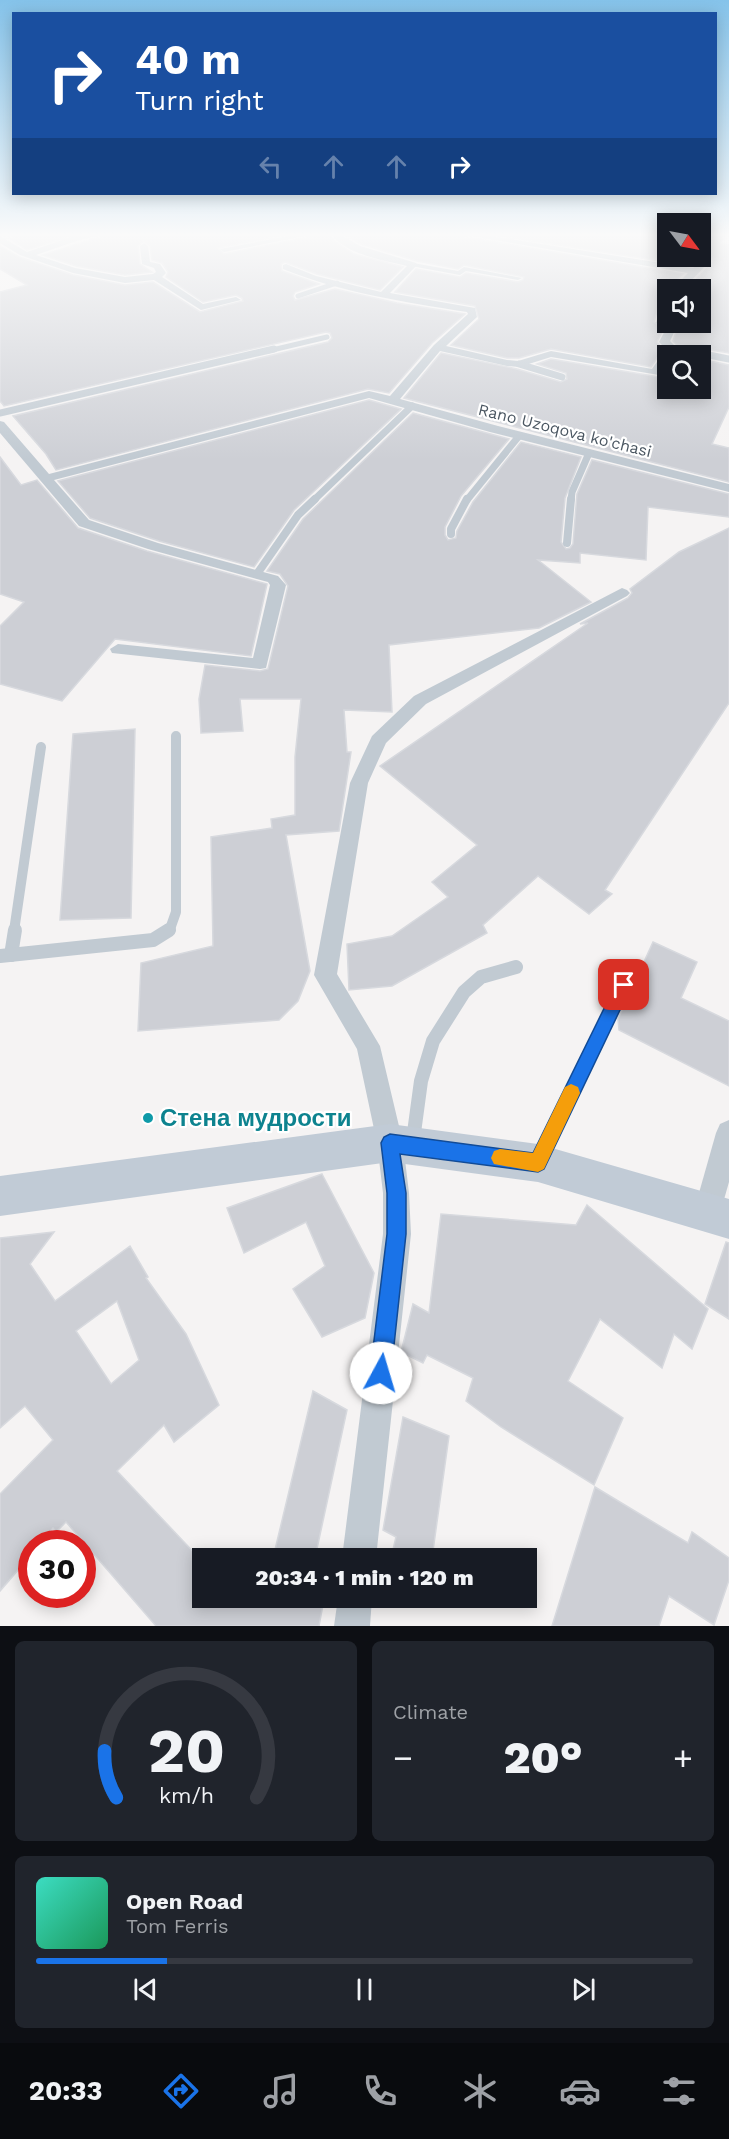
<!DOCTYPE html>
<meta charset="utf-8">
<style>
body{margin:0;font-family:"Work Sans",sans-serif;background:#20242c;color:#f1f3f6;height:100vh;display:flex;flex-direction:column;font-size:22px;white-space:nowrap}
*{box-sizing:border-box;margin:0}
p{font-size:20px;color:#9ea1a6}
.icon{flex:none;width:33px;height:33px;fill:none;stroke:currentColor;stroke-width:2;stroke-linecap:round;stroke-linejoin:round}
.map{position:relative;height:1626px;overflow:hidden}
.panel{display:flex;flex-direction:column;gap:15px;padding:15px;background:#0d0f14;flex:1}
.panel>*{flex:none}
.banner{position:absolute;left:12px;top:12px;width:705px;height:183px;border-radius:0px;box-shadow:0 3px 15px #0003;background:#1a4fa0;color:#fff;overflow:hidden}
.needle{width:39px;rotate:122deg}
.fabs{position:absolute;left:657px;top:213px;display:grid;gap:12px}
.fabs a{display:grid;place-items:center;width:54px;height:54px;border-radius:0px;background:#171b24;box-shadow:0 3px 15px #0003;font-size:30px}
.speed{position:absolute;left:18px;top:1530px;display:flex;gap:12px;font-size:30px;font-weight:700;text-align:center}
.speed>*{display:grid;place-content:center;width:78px;height:78px;border-radius:50%;background:#171b24;box-shadow:0 3px 15px #0003;line-height:1}
.speed .limit{border:9px solid #d22;background:#fff;color:#111}
.pin{position:absolute;display:grid;place-items:center;width:51px;height:51px;color:#fff;margin:-26px;border-radius:12px;box-shadow:0 3px 9px #0006}
.me{position:absolute;width:66px;margin:-33px;rotate:6deg;stroke-linejoin:round;filter:drop-shadow(0 0 4px #0008)}
.turn{display:flex;align-items:center;gap:21px;height:126px;padding:0 24px;font-size:27px}
.turn .icon{width:78px;height:78px;stroke-width:2.5}
.turn b{display:block;font-size:42px;line-height:51px}
.lanes{display:flex;align-items:center;height:57px;padding:0 24px;background:#0003;justify-content:center;gap:30px;direction:ltr}
.lanes .off{opacity:.35}
.big{font-size:45px;font-weight:800;line-height:1.1}
.panel .widget{flex:1;display:flex;flex-direction:column;justify-content:center;gap:9px;min-width:0;padding:0 21px;border-radius:9px;background:#20242c}
.panel .dial{align-items:center;gap:0}
.dial svg{height:156px;overflow:visible;fill:none;stroke:#363941;stroke-width:7;stroke-linecap:round;text-anchor:middle}
.dial text{fill:#f1f3f6;stroke:none}
.song{display:flex;align-items:center;gap:18px}
.cover{width:72px;height:72px;border-radius:9px;background:linear-gradient(135deg,hsl(170 70% 55%),hsl(150 70% 35%))}
.played{height:6px;border-radius:3px;background:linear-gradient(90deg,#1a73e8 20%,#363941 20%)}
.keys{display:flex;justify-content:space-around;direction:ltr}
.heat{display:flex;justify-content:space-between;align-items:center;font-size:33px;direction:ltr}
.panel .tiles{flex:1;display:grid;gap:15px;grid-template-columns:1fr 1fr}
.widget:last-child{grid-column:span 2}
.trip{position:absolute;left:192px;top:1548px;width:345px;height:60px;border-radius:0px;background:#171b24;box-shadow:0 3px 15px #0003;font-weight:800;line-height:60px;text-align:center}
.dock{display:flex;height:96px;justify-content:space-around;align-items:center;background:#090b0e;color:#9ea1a6}
.dock .icon{width:42px;height:42px}
.dock .selected{color:#1a73e8}
.dock b{font-size:27px;color:#f1f3f6}
.map>svg:first-child{display:block}
</style>
<div class="map">
<svg width="729" height="1626" viewBox="0 0 729 1626">
<rect width="100%" height="100%" fill="#f5f3f3"/>
<g fill="#cdcfd5" stroke="#d7d9de" stroke-width="1.5" fill-rule="evenodd">
<polygon points="24,233 82,233 27,250 9,238"/>
<polygon points="112,233 295,233 218,248 224,254 328,233 336,242 354,254 403,267 380,290 317,274 285,262 281,264 282,271 319,284 295,292 293,296 295,300 335,289 397,303 465,314 432,343 389,393 368,389 56,470 46,454 13,416 328,342 332,338 330,333 326,332 4,406 0,401 0,292 27,285 0,269 0,246 19,257 73,275 125,285 153,282 200,312 243,301 242,298 236,295 203,302 166,277 168,272 162,263 152,260 150,246 144,241 138,246 140,264 152,272 125,275 76,266 43,255"/>
<polygon points="342,233 452,233 454,235 683,274 667,288 668,293 661,297 654,322 664,328 657,342 663,349 651,367 551,349 519,358 507,358 451,345 479,319 475,306 395,292 416,269 460,277 466,273 518,282 523,280 524,277 464,265 458,269 417,261 361,244"/>
<polygon points="482,233 668,233 668,256 700,256 700,233 727,233 720,243 729,245 729,353 676,344 673,341 679,322 700,322 700,290 686,290 713,262 712,258 702,256 692,266"/>
<polygon points="441,353 517,369 561,382 567,379 566,373 537,364 551,359 659,377 668,368 668,388 700,388 700,359 729,365 729,407 712,444 729,448 729,482 404,398"/>
<polygon points="369,400 401,409 294,510 254,567 159,541 90,518 58,481"/>
<polygon points="413,413 509,439 461,496 445,527 445,535 448,540 456,538 457,531 473,502 521,442 581,457 565,498 561,542 566,549 570,548 573,544 577,494 592,460 729,494 729,517 648,507 646,560 580,553 580,563 538,560 591,602 539,628 389,645 392,712 344,710 347,752 351,752 339,831 286,835 310,971 298,1001 279,1020 138,1031 141,963 213,946 211,837 272,828 271,819 295,815 295,757 301,699 240,699 243,731 201,733 199,699 205,665 260,671 268,669 288,586 280,574 267,571 303,519"/>
<polygon points="0,457 21,485 37,480 78,528 147,551 267,584 251,656 115,639 62,701 0,684 0,626 24,602 0,594"/>
<polygon points="729,528 729,703 605,890 612,894 589,914 538,876 483,925 487,933 392,986 349,990 347,944 392,936 448,897 432,882 477,845 380,766 588,623 580,624 628,598 632,593 630,589 679,552"/>
<polygon points="135,729 131,918 60,920 73,734"/>
<polygon points="653,942 697,962 681,998 729,1021 729,1086 619,1030 618,1019"/>
<polygon points="322,1174 374,1273 365,1318 322,1337 293,1289 325,1266 306,1222 244,1253 227,1208"/>
<polygon points="587,1205 708,1309 692,1349 674,1334 662,1368 600,1319 568,1381 623,1418 594,1485 501,1427 466,1401 473,1378 427,1355 423,1363 401,1352 413,1304 429,1313 441,1214 576,1225"/>
<path d="M 54,1232 L 30,1264 L 55,1301 L 130,1246 L 148,1277 L 146,1278 L 186,1334 L 219,1405 L 174,1442 L 164,1425 L 117,1471 L 202,1561 L 202,1598 L 305,1598 L 323,1605 L 319,1626 L 156,1626 L 66,1522 L 56,1532 L 53,1528 L 40,1544 L 32,1544 L 32,1554 L 0,1591 L 0,1494 L 53,1440 L 25,1406 L 0,1428 L 0,1238 ZM 117,1301 L 139,1360 L 111,1384 L 76,1331 Z"/>
<polygon points="726,1242 729,1243 729,1319 705,1304"/>
<polygon points="313,1391 347,1410 315,1558 273,1558"/>
<polygon points="403,1417 449,1436 432,1558 391,1558 396,1537 383,1530"/>
<polygon points="595,1487 688,1543 692,1532 729,1558 729,1580 714,1625 669,1596 659,1626 552,1626"/>
</g>
<g fill="none" stroke-linecap="round" stroke-linejoin="round">
<g stroke="#c1cad2" stroke-width="5">
<polyline points="298,296 337,283"/>
<polyline points="672,348 686,351"/>
<polyline points="268,351 327,337"/>
</g>
<g stroke="#c1cad2" stroke-width="7">
<polyline points="679,349 729,359"/>
<polyline points="519,364 562,377"/>
<polyline points="0,413 274,349"/>
<polyline points="314,500 412,406"/>
<polyline points="467,500 519,436"/>
<polyline points="571,500 572,492 589,453"/>
</g>
<g stroke="#c1cad2" stroke-width="8">
<polyline points="451,534 451,529 467,499"/>
<polyline points="567,543 571,499"/>
<polyline points="257,574 298,515 315,499"/>
</g>
<g stroke="#c1cad2" stroke-width="10">
<polyline points="14,931 41,747"/>
<polyline points="167,931 170,929 176,912 176,736"/>
</g>
<g stroke="#c1cad2" stroke-width="14">
<polyline points="11,955 15,930"/>
<polyline points="0,956 153,940 169,930"/>
<polyline points="413,1140 421,1081 433,1041 464,992 481,977 516,967"/>
<polyline points="540,1157 624,985"/>
</g>
<polygon fill="#c1cad2" fill-rule="evenodd" points="413,263 458,271 464,267 522,278 518,280 466,271 460,275 411,266"/>
<g fill="#c1cad2" fill-rule="evenodd">
<polygon points="94,233 110,233 79,240 36,255 75,268 125,277 153,274 156,272 154,268 142,264 140,246 144,243 148,246 150,262 160,264 166,273 162,277 203,304 236,297 241,300 201,310 154,280 125,283 73,273 20,255 0,243 0,236 27,252 74,236"/>
<polygon points="304,233 320,233 224,252 220,249"/>
<path d="M 330,233 L 338,233 L 360,246 L 416,263 L 417,265 L 390,293 L 475,308 L 477,317 L 446,346 L 507,360 L 518,361 L 551,351 L 652,369 L 666,349 L 659,342 L 667,327 L 656,323 L 663,298 L 668,295 L 667,320 L 678,324 L 670,341 L 677,348 L 674,356 L 668,356 L 668,364 L 659,375 L 551,357 L 519,367 L 507,366 L 440,351 L 400,399 L 498,426 L 729,484 L 729,492 L 490,432 L 369,398 L 54,480 L 89,520 L 158,543 L 278,576 L 286,585 L 266,668 L 260,669 L 112,653 L 110,649 L 118,644 L 253,658 L 270,585 L 268,582 L 148,549 L 79,526 L 0,433 L 0,421 L 4,422 L 49,474 L 369,391 L 390,396 L 434,345 L 468,314 L 467,312 C 405,302 342,293 283,269 L 283,265 L 286,264 L 316,276 L 381,292 L 407,266 C 383,260 346,255 330,233 Z"/>
<polygon points="454,233 471,233 693,268 704,258 711,260 682,290 668,290 674,287 688,273"/>
<polygon points="622,588 627,590 630,593 627,596 426,704 386,743 368,783 337,974 380,1046 403,1143 409,1193 411,1234 376,1558 342,1558 383,1234 383,1193 377,1143 357,1049 314,975 350,783 372,736 414,696"/>
<polygon points="729,1120 729,1182 717,1224 707,1228 697,1224 693,1214 716,1133 720,1124"/>
<polygon points="338,1598 372,1598 370,1626 334,1626"/>
</g>
<polygon fill="#c1cbd6" fill-rule="evenodd" points="390,1124 538,1144 729,1199 729,1239 538,1182 390,1162 0,1216 0,1176"/>
</g>
<linearGradient id="sky" x2="0" y2="1"><stop stop-color="#85c3ea"/><stop offset="0.51" stop-color="#fafafa"/><stop offset="1" stop-color="#fafafa" stop-opacity="0"/></linearGradient>
<rect width="729" height="460" fill="url(#sky)"/>
<polygon fill="#1a73e8" stroke="#114b97" stroke-width="1.5" points="624,978 629,980 632,985 544,1169 538,1172 400,1154 406,1193 406,1234 391,1373 388,1381 381,1384 373,1381 370,1373 387,1234 387,1193 381,1143 384,1137 390,1134 533,1153 618,980"/>
<polygon fill="#f59e0b" points="571,1084 578,1087 580,1093 544,1169 538,1172 494,1164 491,1158 494,1151 500,1149 533,1153 565,1087"/>
<circle fill="#0f9aa8" stroke="#fff" stroke-width="2" cx="148" cy="1118" r="6"/>
<g text-anchor="middle" stroke-width="4.5" stroke-linejoin="round" paint-order="stroke">
<g font-size="16" fill="#4a5661" stroke="#fff">
<text transform="translate(565 430) rotate(14)" y="6">Rano Uzoqova ko'chasi</text>
</g>
<g font-size="24" font-weight="bold" fill="#0d838f" stroke="#fff" text-anchor="start">
<text x="160" y="1126">Стена мудрости</text>
</g>
</g>
</svg>
<div class="fabs">
<a><svg class="needle" viewBox="-14 -14 28 28"><path d="M0-13l5 13h-10z" fill="#e53935"/><path d="M0 13l5-13h-10z" fill="#9ea1a6"/></svg></a>
<a><svg class="icon" aria-label="sound" viewBox="0 0 24 24"><path d="M4 9h4l5-4v14l-5-4H4zM17 9q2 3 0 6"/></svg></a>
<a><svg class="icon" aria-label="search" viewBox="0 0 24 24"><circle cx="10" cy="10" r="6"/><path d="M15 15l6 6"/></svg></a>
</div>
<div class="speed"><div class="limit">30</div></div>
<div class="pin" style="left:624px;top:985px;background:#d93025"><svg class="icon" aria-label="arrive" viewBox="0 0 24 24"><path d="M6 21V4h12l-3 4 3 4H6"/></svg></div>
<svg class="me" style="left:381px;top:1373px" viewBox="-20 -20 40 40"><circle r="19" fill="#fff"/><path d="M0-13L10 11 0 6-10 11z" fill="#1a73e8"/></svg>
<div class="trip">20:34 · 1 min · 120 m</div>
<div class="banner">
<div class="turn"><svg class="icon" aria-label="right" viewBox="0 0 24 24"><path d="M7 20v-9h11M14 6l5 5-5 5"/></svg><div><b>40 m</b>Turn right</div></div>
<div class="lanes"><svg class="icon off" aria-label="left" viewBox="0 0 24 24"><path d="M17 20v-9H6M10 6l-5 5 5 5"/></svg><svg class="icon off" aria-label="ahead" viewBox="0 0 24 24"><path d="M12 20V5M6 11l6-6 6 6"/></svg><svg class="icon off" aria-label="ahead" viewBox="0 0 24 24"><path d="M12 20V5M6 11l6-6 6 6"/></svg><svg class="icon" aria-label="right" viewBox="0 0 24 24"><path d="M7 20v-9h11M14 6l5 5-5 5"/></svg></div>
</div>
</div>
<section class="panel">
<div class="tiles">
<div class="widget dial"><svg viewBox="0 0 100 80">
<path d="M14 69A42 42 0 1 1 86 69"/>
<path d="M14 69A42 42 0 0 1 8 45" stroke="#1a73e8"/>
<text x="50" y="56" font-size="32" font-weight="700">20</text>
<text x="50" y="72" font-size="11">km/h</text>
</svg></div>
<div class="widget"><p>Climate</p>
<div class="heat"><a>−</a><b class="big">20°</b><a>+</a></div>
</div>
<div class="widget">
<div class="song"><i class="cover"></i><div><b>Open Road</b><p>Tom Ferris</p></div></div>
<div class="played"></div>
<div class="keys"><svg class="icon" aria-label="previous" viewBox="0 0 24 24"><path d="M18 5L8 12l10 7zM5 5v14"/></svg><svg class="icon" aria-label="pause" viewBox="0 0 24 24"><path d="M8 5v14M16 5v14"/></svg><svg class="icon" aria-label="next" viewBox="0 0 24 24"><path d="M6 5l10 7-10 7zM19 5v14"/></svg></div>
</div>
</div>
</section>
<nav class="dock">
<b>20:33</b>
<svg class="icon selected" aria-label="directions" viewBox="0 0 24 24"><path d="M12 3l9 9-9 9-9-9zM9 14v-3h6M13 9l2 2-2 2"/></svg>
<svg class="icon" aria-label="music" viewBox="0 0 24 24"><path d="M9 18V5l10-2v13"/><circle cx="6" cy="18" r="3"/><circle cx="16" cy="16" r="3"/></svg>
<svg class="icon" aria-label="phone" viewBox="0 0 24 24"><path d="M5 4h4l2 5-3 2q2 4 5 5l2-3 5 2v4C11 20 4 13 5 4z"/></svg>
<svg class="icon" aria-label="climate" viewBox="0 0 24 24"><path d="M12 3v18M4 7l16 10M4 17L20 7"/></svg>
<svg class="icon" aria-label="car" viewBox="0 0 24 24"><path d="M5 17H2v-5l4-1 3-4h7l3 4 3 1v5h-3M9 17h6M6 11h13"/><circle cx="7" cy="17" r="2"/><circle cx="17" cy="17" r="2"/></svg>
<svg class="icon" aria-label="filters" viewBox="0 0 24 24"><path d="M4 7h16M4 17h16"/><circle cx="9" cy="7" r="2"/><circle cx="15" cy="17" r="2"/></svg>
</nav>
